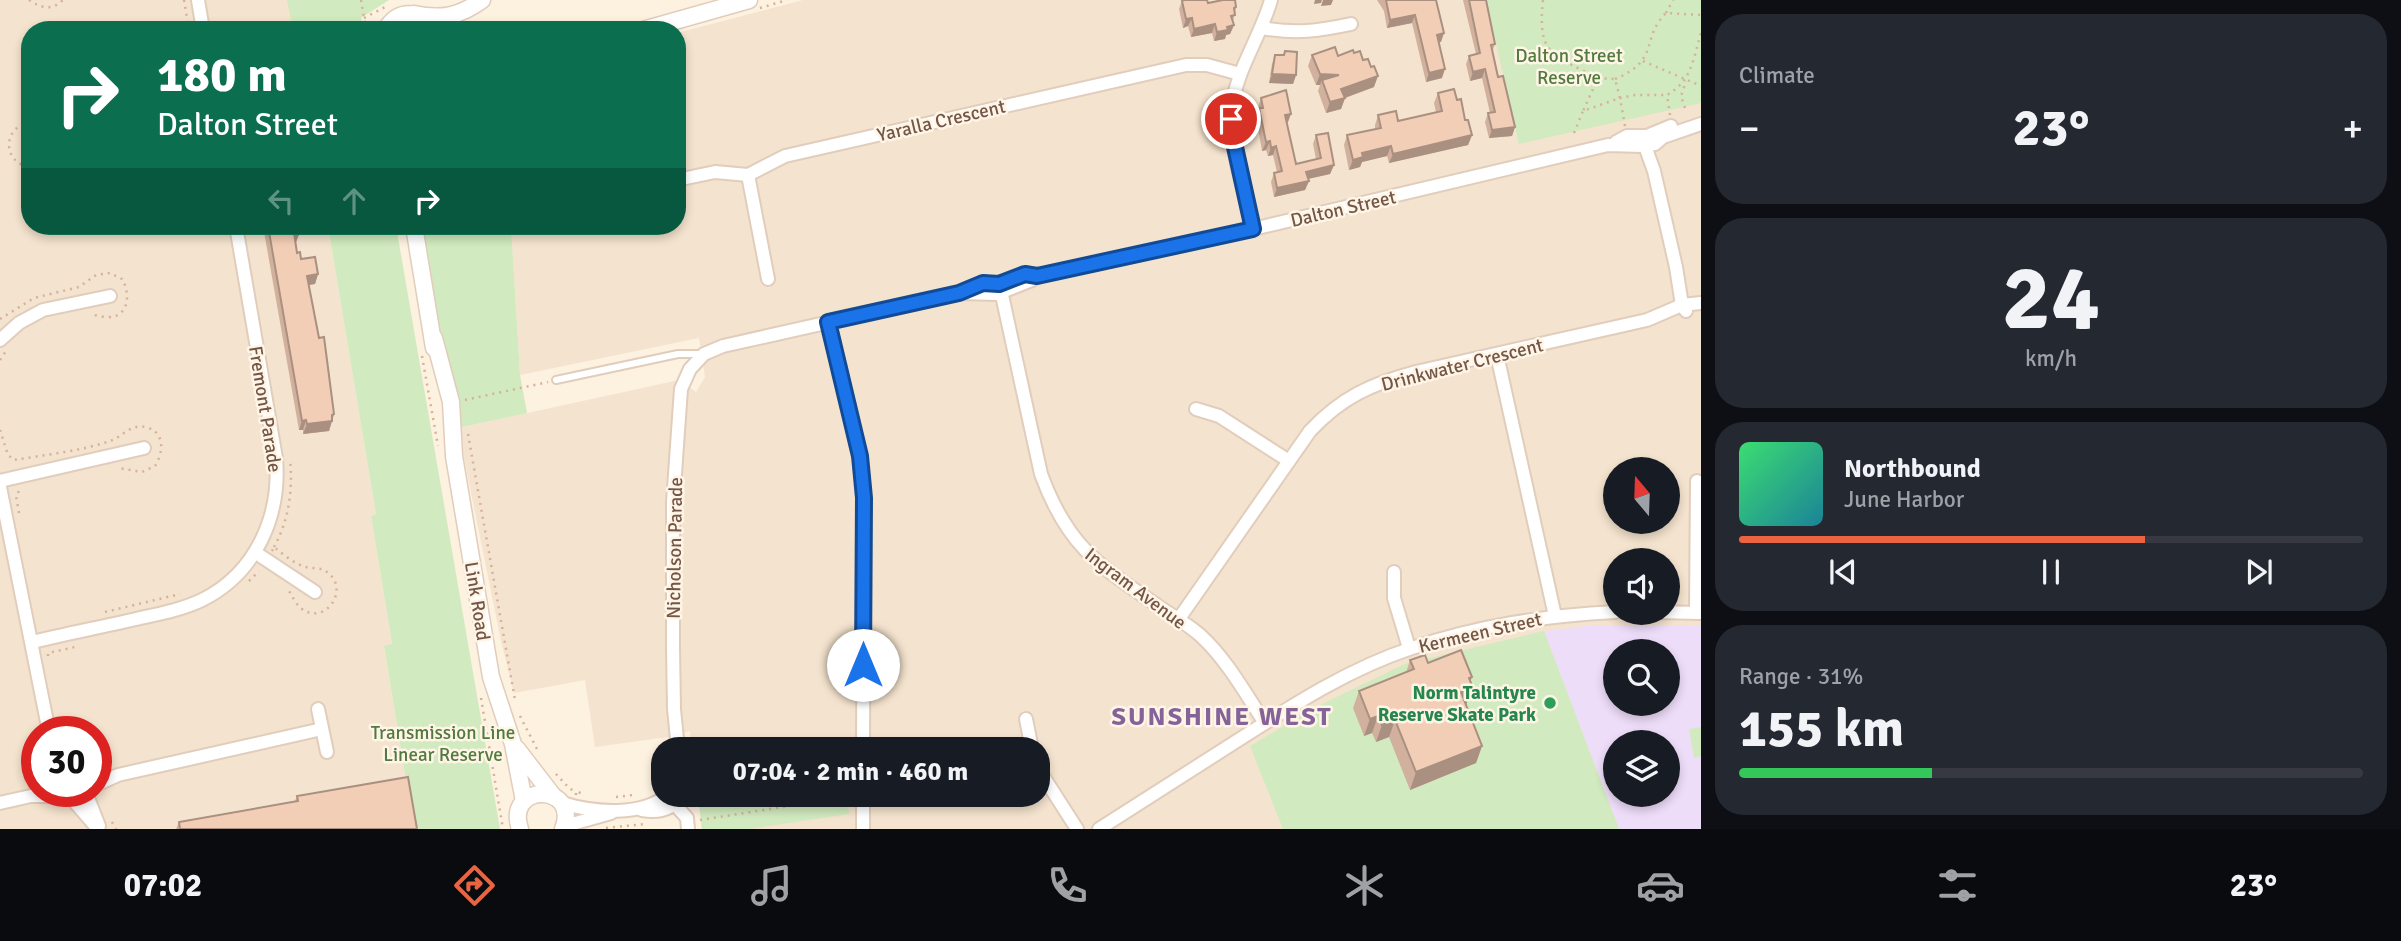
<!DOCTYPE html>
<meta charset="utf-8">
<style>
body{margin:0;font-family:Signika,sans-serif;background:#242831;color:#f1f3f6;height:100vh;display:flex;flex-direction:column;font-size:26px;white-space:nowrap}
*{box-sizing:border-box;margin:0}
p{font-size:23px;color:#9ea1a6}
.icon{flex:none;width:38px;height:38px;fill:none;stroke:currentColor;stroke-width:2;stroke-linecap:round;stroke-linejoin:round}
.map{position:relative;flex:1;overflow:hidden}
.details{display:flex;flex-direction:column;gap:14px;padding:14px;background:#0d0f14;width:700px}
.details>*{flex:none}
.banner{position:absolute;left:21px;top:21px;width:665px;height:214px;border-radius:28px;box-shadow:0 4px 10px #0003;background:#0b6e4f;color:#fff;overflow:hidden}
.needle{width:46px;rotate:341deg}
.controls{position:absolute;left:1603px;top:457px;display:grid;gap:14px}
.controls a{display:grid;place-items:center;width:77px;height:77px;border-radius:50%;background:#171b24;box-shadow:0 4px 10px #0003;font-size:35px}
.speed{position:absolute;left:21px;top:716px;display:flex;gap:14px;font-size:35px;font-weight:700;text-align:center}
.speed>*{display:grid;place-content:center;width:91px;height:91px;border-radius:50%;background:#171b24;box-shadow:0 4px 10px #0003;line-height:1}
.speed .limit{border:10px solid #d22;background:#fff;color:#111}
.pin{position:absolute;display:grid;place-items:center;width:60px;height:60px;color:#fff;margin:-30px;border:4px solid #fff;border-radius:50%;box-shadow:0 2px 7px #0007}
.me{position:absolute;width:77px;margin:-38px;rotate:0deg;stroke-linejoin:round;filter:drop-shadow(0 0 5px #0008)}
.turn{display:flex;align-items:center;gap:24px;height:147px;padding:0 21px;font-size:32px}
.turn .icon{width:91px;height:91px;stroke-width:2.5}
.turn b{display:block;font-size:49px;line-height:60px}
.lanes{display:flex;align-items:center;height:66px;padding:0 21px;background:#0003;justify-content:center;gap:35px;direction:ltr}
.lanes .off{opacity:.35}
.big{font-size:52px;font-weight:700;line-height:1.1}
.details .widget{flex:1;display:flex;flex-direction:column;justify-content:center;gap:10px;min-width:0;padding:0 24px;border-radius:28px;background:#242831}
.details .dial{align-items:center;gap:0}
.dial b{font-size:91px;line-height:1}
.song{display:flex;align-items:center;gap:21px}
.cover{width:84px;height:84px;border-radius:10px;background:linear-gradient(135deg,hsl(140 70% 55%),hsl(190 70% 35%))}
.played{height:7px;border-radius:4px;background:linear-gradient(90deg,#eb6441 65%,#363941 65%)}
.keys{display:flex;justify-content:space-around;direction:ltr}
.heat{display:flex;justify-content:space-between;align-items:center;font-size:38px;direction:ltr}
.charge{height:10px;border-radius:5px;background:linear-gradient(90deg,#34c759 31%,#363941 0)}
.trip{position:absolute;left:651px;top:737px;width:399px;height:70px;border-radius:28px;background:#171b24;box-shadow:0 4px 10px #0003;font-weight:700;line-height:70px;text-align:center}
.dock{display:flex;height:112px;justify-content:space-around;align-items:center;background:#090b0e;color:#9ea1a6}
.dock .icon{width:49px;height:49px}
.dock .selected{color:#eb6441}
.dock b{font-size:32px;color:#f1f3f6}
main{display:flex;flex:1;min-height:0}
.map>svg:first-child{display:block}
</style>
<main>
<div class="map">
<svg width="1701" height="829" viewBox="0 0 1701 829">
<rect width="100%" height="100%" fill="#fdf1e0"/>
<g fill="#f4e3ce" fill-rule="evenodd">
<path d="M 0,0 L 288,0 L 294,30 L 30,30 L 30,226 L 328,226 L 376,514 L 371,516 L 392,645 L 384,647 L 414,829 L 0,829 ZM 37,732 L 96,732 L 96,791 L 37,791 Z"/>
<path d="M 803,0 L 1701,0 L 1701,829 L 702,829 L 698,795 L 1038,794 L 1038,749 L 692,749 L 690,731 L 668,737 L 595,747 L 585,680 L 514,693 L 501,641 L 458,428 L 679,380 L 696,392 L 705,377 L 699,338 L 520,375 L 511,226 L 677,226 L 677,33 ZM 1615,469 L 1668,469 L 1668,522 L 1615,522 ZM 1615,560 L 1668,560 L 1668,612 L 1615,612 ZM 1615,651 L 1668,651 L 1668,704 L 1615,704 ZM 1615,742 L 1668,742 L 1668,794 L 1615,794 Z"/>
</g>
<path fill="#eeddf9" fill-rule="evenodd" d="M 1595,625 L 1701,626 L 1701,829 L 1619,829 L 1544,631 ZM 1615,651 L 1668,651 L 1668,704 L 1615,704 ZM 1615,742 L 1668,742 L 1668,794 L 1615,794 Z"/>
<g fill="#d1eabf">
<polygon points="287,0 389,0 361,18 363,30 293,30"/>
<polygon points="1486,0 1701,0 1701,103 1519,144"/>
<polygon points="328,226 396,226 500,829 414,829 384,646 392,644 371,516 376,514"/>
<polygon points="421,226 511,226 520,375 527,413 458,428"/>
<polygon points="1544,631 1619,829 1283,829 1250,746 1314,708 1405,664"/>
<polygon points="1701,727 1701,756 1694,758 1689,729"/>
<polygon points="698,795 847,795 849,814 749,829 702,829"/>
</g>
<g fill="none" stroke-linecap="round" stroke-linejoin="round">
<defs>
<polyline id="service" points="556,380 678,354 702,354"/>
<g id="minor">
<polyline points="198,0 203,30"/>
<path d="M 1262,28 C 1296,34 1318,31 1351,24"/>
<polyline points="1647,136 1645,146 1654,171 1676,267 1682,305 1686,311"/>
<polyline points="1616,142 1627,136 1647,136 1671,126"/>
<polyline points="677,180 715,172 748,175"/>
<path d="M 1253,229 C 1245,192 1226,138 1233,101 C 1239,66 1261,35 1271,0"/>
<polyline points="768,279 748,175 785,156 1186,65 1207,65 1240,74"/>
<path d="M 1000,286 L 1041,474 C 1068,548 1100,566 1161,608 C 1174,617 1189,625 1201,636 C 1227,660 1245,693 1265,723"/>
<path d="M 959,293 C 979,281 979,287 998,284 C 1015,282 1014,273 1037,276 L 1253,229 L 1608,145 L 1642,146 L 1655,144 L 1663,137 L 1701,124"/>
<polyline points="828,322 860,456 864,498 863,749"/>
<polyline points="0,340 19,323 43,310 110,296"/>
<polyline points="1497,355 1555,616"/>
<polyline points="1196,409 1219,416 1289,461"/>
<polyline points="0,481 144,448"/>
<polyline points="0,487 49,732"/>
<polyline points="256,553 315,592"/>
<polyline points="1394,572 1394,598 1409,648"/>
<polyline points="1655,612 1701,613"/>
<polyline points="1696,613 1697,481"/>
<path d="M 1178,620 L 1310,431 C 1342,397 1371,384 1416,372 L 1647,320 L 1682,305 L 1701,303"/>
<path d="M 32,642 C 66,634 101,627 136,619 C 158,614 181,610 202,600 C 256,573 281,516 276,458 L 236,226"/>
<polyline points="318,709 327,752"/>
<polyline points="1026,719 1032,749"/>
<polyline points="678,749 674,709 673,648 673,502 681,389 690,369 704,354 723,346 959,293 997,294 1032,280"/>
<polyline points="1038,763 1043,776 1077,829"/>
<polyline points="96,785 118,775 322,729"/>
<polyline points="86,793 99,826"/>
<polyline points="670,799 687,818 688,829"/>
<polyline points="73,800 98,829"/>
<polyline points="0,803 31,796 65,796"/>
<path d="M 562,803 C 594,813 642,817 669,794"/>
<path d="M 642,810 C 659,813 673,810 682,794"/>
<polyline points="565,826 611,813"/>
<polyline points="863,829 863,794"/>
<path d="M 1099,829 C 1147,798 1195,768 1243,737 C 1296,703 1351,668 1412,648 C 1481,625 1543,616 1615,612"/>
</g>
<g id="tertiary">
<path d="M 414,14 C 441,20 460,16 482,0"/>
<path d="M 386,30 C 396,9 421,9 431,30"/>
<polyline points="643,30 749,0"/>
<polyline points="414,226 434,348"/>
<polyline points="434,338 451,402 454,456 491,677 513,744 524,801"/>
<polyline points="517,749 554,797"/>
<path d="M 520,829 C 504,782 581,783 563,829"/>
</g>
</defs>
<use href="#service" stroke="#e1cdbc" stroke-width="10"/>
<use href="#minor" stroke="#e1cdbc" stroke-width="16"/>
<use href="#tertiary" stroke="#e1cdbc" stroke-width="19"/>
<g stroke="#d7b19a" stroke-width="2.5" stroke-dasharray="2 5" stroke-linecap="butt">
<path d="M 29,0 C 41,8 52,11 63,0"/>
<polyline points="184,0 189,30"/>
<polyline points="361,0 366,30"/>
<path d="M 1543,0 C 1537,56 1553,55 1598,78"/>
<polyline points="760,8 787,0"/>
<polyline points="1666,13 1673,0"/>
<polyline points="364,18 387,6"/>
<polyline points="1643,61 1701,86"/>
<path d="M 1615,79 C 1661,60 1640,39 1666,13 L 1701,15"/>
<polyline points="1685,108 1681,96 1686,81"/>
<path d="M 1670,115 L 1667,95 C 1692,81 1693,59 1701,33"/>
<path d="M 30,122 C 2,127 2,163 30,167"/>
<polyline points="1625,126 1620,98 1635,95 1667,95"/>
<polyline points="1574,133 1583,111 1620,98 1615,79 1598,78 1583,111"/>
<path d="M 0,319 L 34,298 L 79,287 L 96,275 L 110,273 L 122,279 C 131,294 129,318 107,317 C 101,317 95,315 90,314"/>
<polyline points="422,356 438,446"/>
<polyline points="0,360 6,351"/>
<polyline points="465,400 548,382"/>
<path d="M 0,430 L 8,455 L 14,460 C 44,455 81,451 110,441 C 122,437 130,424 145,427 C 165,431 164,452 155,466 L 142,472 L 118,468"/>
<polyline points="468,434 515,700"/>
<polyline points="19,513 16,496 20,489"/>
<path d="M 274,547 C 289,520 293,490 290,459"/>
<path d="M 272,551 L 274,547 C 283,554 294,564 306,567 C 313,569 321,567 327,572 C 351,589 325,626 302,609 C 296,605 293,597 289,591"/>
<polyline points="249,581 259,571"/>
<polyline points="105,612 180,594"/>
<polyline points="48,656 48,653 75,647"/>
<polyline points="481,698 503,829"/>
<polyline points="520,716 538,751"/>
<polyline points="61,721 64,732"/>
<polyline points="556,774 569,788 574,791"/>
<polyline points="576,795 576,791 585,795"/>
<polyline points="616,797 633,795"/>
<polyline points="700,820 783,807 827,794"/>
<polyline points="112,822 116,829"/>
<polyline points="606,828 645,824"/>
</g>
<use href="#service" stroke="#fff" stroke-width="6"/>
<use href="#minor" stroke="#fff" stroke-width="12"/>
<use href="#tertiary" stroke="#fff" stroke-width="16"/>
</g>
<g fill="#d1b19d">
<polygon points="1377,0 1436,0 1441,42 1439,42 1442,78 1426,82 1412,23 1387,28 1384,11"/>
<polygon points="1463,0 1486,0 1495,44 1492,52 1498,77 1515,127 1512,136 1489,138 1485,122 1488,113 1490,113 1482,78 1470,81 1466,64 1469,56 1476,54"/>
<polygon points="1182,1 1236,7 1233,22 1234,25 1230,34 1226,35 1225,39 1214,41 1212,33 1191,37 1188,26 1183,28 1179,9"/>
<polygon points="1285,51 1296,75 1293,84 1269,83 1272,64 1275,55 1283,55"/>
<polygon points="1312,55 1338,56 1374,87 1345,98 1341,109 1326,113 1318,91 1320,85 1316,85 1308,66"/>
<polygon points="1438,93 1457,100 1472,135 1468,145 1389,163 1387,156 1362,162 1360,167 1349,170 1344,145 1347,135 1375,129 1375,125 1378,115 1398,121 1436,112 1434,103"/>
<polygon points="1261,98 1288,122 1287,123 1296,164 1316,159 1313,144 1316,135 1334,165 1330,174 1308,179 1309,181 1305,190 1274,197 1271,182 1274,173 1277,172 1273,155 1268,156 1266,150 1262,151 1256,117 1259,110 1258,107"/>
<polygon points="263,226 298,226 300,232 296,242 295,242 297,253 301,259 318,274 315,284 308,285 334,414 329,431 303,434 303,430 299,430"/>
<polygon points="1410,660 1428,663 1470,682 1466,705 1482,746 1476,763 1410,790 1389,737 1376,742 1372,733 1364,736 1353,708 1359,691 1406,673"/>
<polygon points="297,796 417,829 176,829 179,822 295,801"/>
</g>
<g fill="#aa9080">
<polygon points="1315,0 1322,0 1321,3 1314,4"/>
<polygon points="1323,0 1333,0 1331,5 1321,6"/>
<polygon points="1415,15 1412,23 1387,28 1390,20"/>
<polygon points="1192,18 1188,26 1183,28 1186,19"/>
<polygon points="1215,24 1212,33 1191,37 1194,29"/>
<polygon points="1234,25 1230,34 1226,35 1225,39 1214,41 1217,32 1227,27"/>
<polygon points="1444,33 1441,42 1434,43 1437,35"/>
<polygon points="1445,69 1442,78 1426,82 1429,73"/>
<polygon points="1485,69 1482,78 1470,81 1473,72"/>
<polygon points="1272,74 1296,75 1293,84 1269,83"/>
<polygon points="1320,74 1339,75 1322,80 1320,85 1316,85"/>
<polygon points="1378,76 1374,87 1339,100 1345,98 1341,109 1326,113 1330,102 1341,89"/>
<polygon points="1291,114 1288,122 1282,124 1285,115"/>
<polygon points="1515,127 1512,136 1489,138 1492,130"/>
<polygon points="1472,135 1468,145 1389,163 1393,154"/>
<polygon points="1270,141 1266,150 1262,151 1266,142"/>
<polygon points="1276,146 1273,155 1268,156 1271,148"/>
<polygon points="1391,146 1387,156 1362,162 1360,167 1349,170 1353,160 1362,153"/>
<polygon points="1334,165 1330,174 1303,180 1306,172"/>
<polygon points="1309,181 1305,190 1274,197 1277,188"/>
<polygon points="300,232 296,242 290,243 294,233"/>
<polygon points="318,274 315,284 303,286 307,276"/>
<polygon points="334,414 329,431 303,434 307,424"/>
<polygon points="306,420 303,430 299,430 302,421"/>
<polygon points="1472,677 1467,690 1473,688 1466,705 1454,710 1461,692 1469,678"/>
<polygon points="1378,716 1372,733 1364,736 1370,719"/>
<polygon points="1395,720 1389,737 1376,742 1382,725"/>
<polygon points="1482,746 1476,763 1410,790 1416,772"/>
</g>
<g fill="#f3ceb7" stroke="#aa9080" stroke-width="2">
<polygon points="1184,0 1207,0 1208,3 1223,0 1235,0 1236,7 1234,8 1235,15 1231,16 1234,25 1227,27 1228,30 1217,32 1215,24 1194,29 1192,18 1186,19 1182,1"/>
<polygon points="1386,0 1436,0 1444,33 1437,35 1445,69 1429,73 1415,15 1390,20"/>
<polygon points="1469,0 1486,0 1495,44 1491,45 1498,77 1503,76 1515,127 1492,130 1488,113 1495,112 1485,69 1473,72 1469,56 1480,53"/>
<polygon points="1335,47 1338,56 1353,50 1354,53 1360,51 1363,60 1368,59 1371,67 1374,66 1378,76 1341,89 1345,98 1330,102 1322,80 1339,75 1320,74 1312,55"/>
<polygon points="1285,51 1297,52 1296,75 1272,74 1275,55 1284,55"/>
<polygon points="1454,89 1457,100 1461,99 1465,120 1468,120 1472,135 1393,154 1391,146 1362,153 1363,157 1353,160 1347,135 1381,128 1378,115 1396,111 1398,121 1442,111 1438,93"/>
<polygon points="1286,90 1291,114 1285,115 1296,164 1321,158 1316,135 1328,133 1334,165 1306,172 1309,181 1277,188 1274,173 1282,171 1276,146 1271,148 1270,141 1266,142 1259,108 1263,108 1261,98"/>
<polygon points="268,226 298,226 300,232 294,233 297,253 300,252 301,259 315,257 318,274 307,276 319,338 324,337 334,414 332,415 332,421 307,424 306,420 302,421"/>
<polygon points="1461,650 1472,677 1469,678 1473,688 1461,692 1482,746 1416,772 1395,720 1382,725 1378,716 1370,719 1359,691 1414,669 1410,660 1425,655 1428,663"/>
<polygon points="408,777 417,829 180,829 179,822 298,801 297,796"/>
</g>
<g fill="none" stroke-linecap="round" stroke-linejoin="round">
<defs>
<polyline id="route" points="863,665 864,498 860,456 828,322 959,293 983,283 999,284 1025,274 1037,276 1253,229 1233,138 1231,119"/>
</defs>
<use href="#route" stroke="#114b97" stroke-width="18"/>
<use href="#route" stroke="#1a73e8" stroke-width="12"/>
</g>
<circle fill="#2e9e5b" stroke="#fff5e7" stroke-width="2.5" cx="1550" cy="703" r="7"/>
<g text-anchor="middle" stroke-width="5" stroke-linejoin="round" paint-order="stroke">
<g font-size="19" fill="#517a3f" stroke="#fff5e7">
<text x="1569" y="62">Dalton Street<tspan x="1569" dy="22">Reserve</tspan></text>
<text x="443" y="739">Transmission Line<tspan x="443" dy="22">Linear Reserve</tspan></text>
</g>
<g font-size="19" fill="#745647" stroke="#fff5e7">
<text transform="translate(941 120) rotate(-13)" y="7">Yaralla Crescent</text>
<text transform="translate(1343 208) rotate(-13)" y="7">Dalton Street</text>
<text transform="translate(1462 364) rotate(-14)" y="7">Drinkwater Crescent</text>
<text transform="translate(266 409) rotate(81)" y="7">Fremont Parade</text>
<text transform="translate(674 548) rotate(-89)" y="7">Nicholson Parade</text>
<text transform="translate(1136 588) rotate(37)" y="7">Ingram Avenue</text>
<text transform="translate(478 601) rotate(81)" y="7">Link Road</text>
<text transform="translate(1480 632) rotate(-13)" y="7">Kermeen Street</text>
</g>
<g font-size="19" font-weight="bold" fill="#27864d" stroke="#fff5e7" text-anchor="end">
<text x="1536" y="699">Norm Talintyre<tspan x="1536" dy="22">Reserve Skate Park</tspan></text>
</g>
<g font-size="26" font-weight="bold" letter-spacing="2" fill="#856298" stroke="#fff5e7">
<text x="1222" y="725">SUNSHINE WEST</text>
</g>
</g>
</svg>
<div class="controls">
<a><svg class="needle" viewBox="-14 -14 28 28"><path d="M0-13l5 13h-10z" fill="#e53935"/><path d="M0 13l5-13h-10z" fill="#9ea1a6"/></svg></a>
<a><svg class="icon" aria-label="sound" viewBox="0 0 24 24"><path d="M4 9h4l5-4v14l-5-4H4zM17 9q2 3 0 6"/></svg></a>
<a><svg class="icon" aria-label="search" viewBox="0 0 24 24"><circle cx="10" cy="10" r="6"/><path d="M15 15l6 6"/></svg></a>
<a><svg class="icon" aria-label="layers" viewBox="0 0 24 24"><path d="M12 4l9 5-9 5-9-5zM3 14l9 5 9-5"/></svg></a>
</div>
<div class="speed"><div class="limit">30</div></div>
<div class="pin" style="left:1231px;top:119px;background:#d93025"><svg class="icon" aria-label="arrive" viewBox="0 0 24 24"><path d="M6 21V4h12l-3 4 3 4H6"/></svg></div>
<svg class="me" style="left:863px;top:665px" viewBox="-20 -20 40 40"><circle r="19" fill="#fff"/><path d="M0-13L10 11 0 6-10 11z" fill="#1a73e8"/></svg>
<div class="trip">07:04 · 2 min · 460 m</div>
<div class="banner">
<div class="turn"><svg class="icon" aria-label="right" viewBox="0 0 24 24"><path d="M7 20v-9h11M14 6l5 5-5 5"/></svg><div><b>180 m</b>Dalton Street</div></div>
<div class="lanes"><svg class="icon off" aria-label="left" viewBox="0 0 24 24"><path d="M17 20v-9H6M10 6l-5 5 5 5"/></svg><svg class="icon off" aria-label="ahead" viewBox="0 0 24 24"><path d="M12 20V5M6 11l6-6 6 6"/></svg><svg class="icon" aria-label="right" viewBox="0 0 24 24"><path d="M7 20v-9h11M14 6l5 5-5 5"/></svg></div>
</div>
</div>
<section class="details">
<div class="widget"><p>Climate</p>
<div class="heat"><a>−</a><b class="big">23°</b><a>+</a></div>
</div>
<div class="widget dial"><b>24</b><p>km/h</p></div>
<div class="widget">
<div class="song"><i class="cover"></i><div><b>Northbound</b><p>June Harbor</p></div></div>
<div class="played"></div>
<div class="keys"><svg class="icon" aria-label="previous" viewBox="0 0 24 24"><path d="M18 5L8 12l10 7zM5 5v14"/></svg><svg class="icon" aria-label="pause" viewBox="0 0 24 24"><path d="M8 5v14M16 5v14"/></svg><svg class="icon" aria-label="next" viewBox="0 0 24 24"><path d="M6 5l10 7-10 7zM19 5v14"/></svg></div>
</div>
<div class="widget"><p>Range · 31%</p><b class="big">155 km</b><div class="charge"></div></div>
</section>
</main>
<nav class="dock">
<b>07:02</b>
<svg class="icon selected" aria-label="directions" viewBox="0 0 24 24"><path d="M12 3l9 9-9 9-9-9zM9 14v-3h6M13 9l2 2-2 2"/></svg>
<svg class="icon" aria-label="music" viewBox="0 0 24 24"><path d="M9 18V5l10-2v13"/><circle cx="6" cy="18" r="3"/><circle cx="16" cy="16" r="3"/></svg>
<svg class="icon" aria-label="phone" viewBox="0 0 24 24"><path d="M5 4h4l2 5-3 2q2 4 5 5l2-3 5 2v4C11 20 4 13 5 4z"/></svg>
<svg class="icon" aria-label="climate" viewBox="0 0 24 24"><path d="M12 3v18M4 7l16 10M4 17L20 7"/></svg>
<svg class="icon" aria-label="car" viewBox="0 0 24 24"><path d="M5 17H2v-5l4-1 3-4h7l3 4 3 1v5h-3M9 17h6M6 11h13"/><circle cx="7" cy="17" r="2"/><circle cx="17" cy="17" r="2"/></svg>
<svg class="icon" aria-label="filters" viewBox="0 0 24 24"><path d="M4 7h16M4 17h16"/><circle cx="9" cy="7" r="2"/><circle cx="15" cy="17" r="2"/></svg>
<b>23°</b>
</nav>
